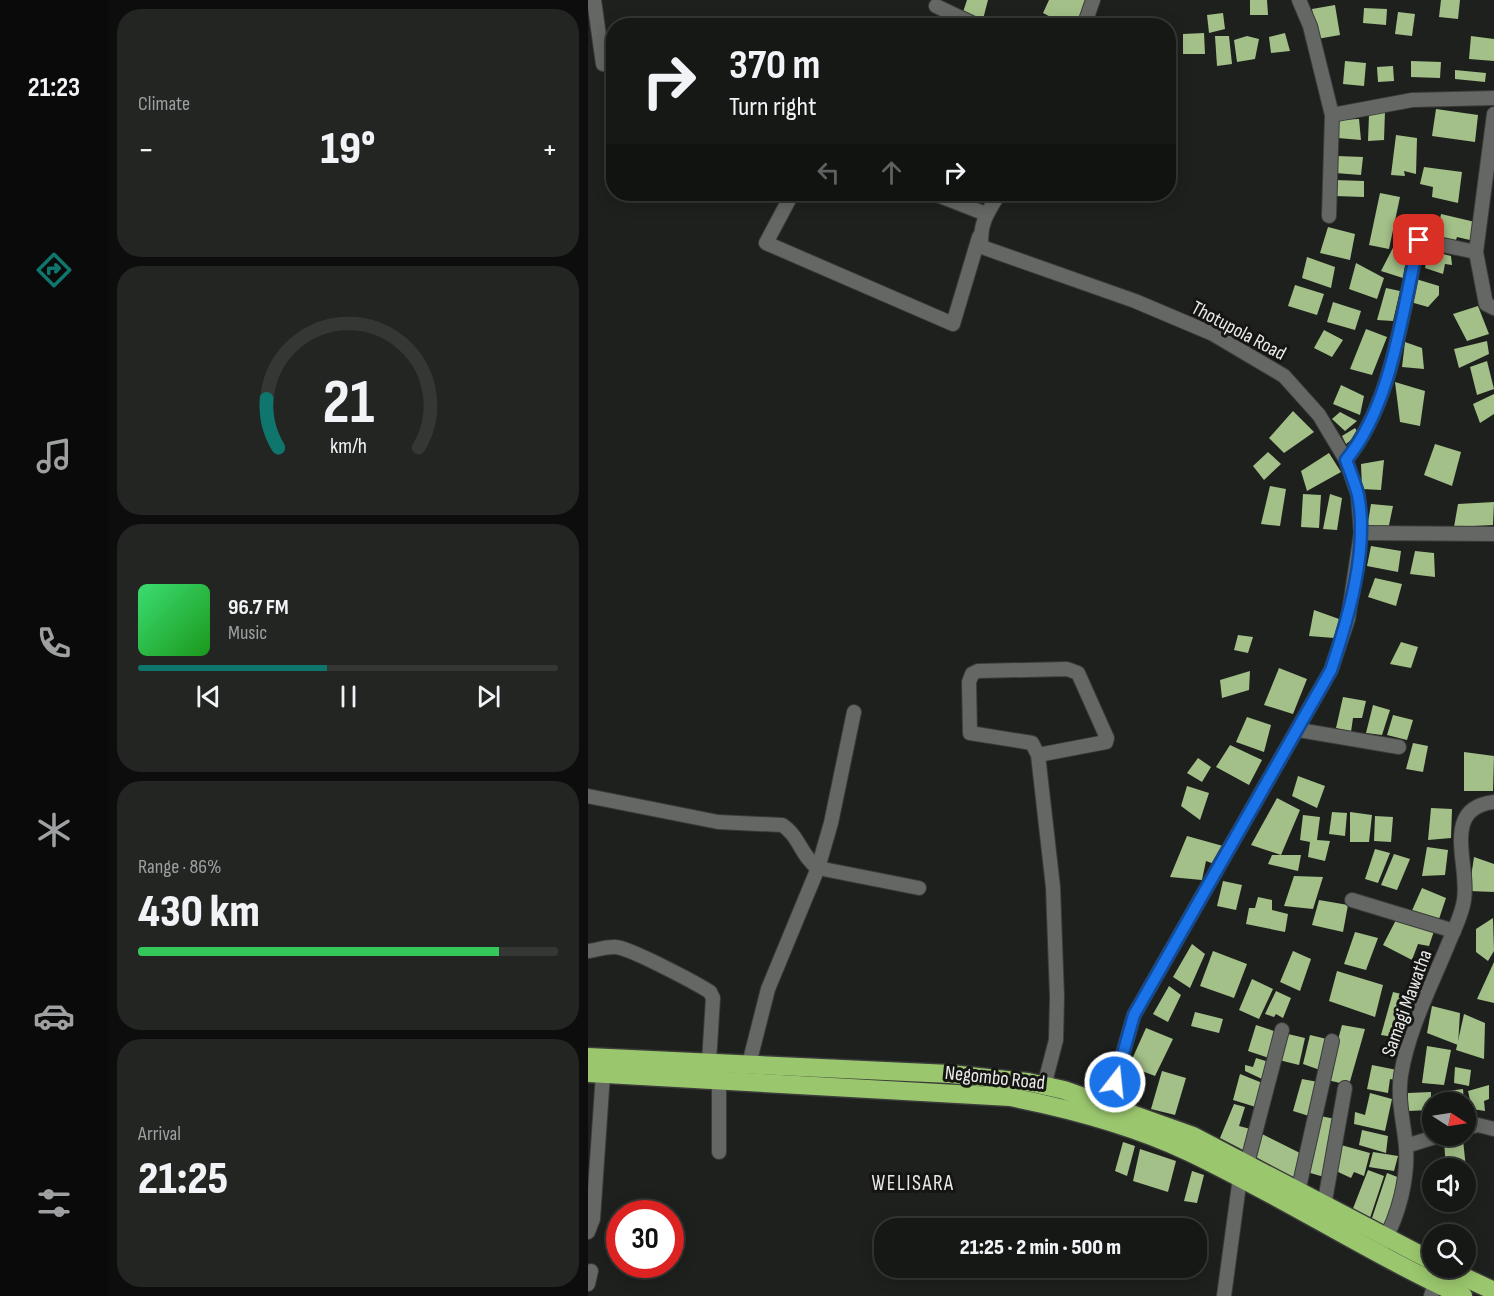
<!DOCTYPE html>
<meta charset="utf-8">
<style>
body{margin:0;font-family:"Sofia Sans Condensed",sans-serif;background:#232523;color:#f1f3f6;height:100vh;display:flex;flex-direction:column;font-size:22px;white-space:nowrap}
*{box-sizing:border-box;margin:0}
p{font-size:20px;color:#9ea0a1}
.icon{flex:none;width:33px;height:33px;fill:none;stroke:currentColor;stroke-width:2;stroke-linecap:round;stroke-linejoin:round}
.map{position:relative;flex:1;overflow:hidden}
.sheet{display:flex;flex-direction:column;gap:9px;padding:9px;background:#0c0d0c;width:480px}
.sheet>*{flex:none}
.top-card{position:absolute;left:18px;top:18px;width:570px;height:183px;border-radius:24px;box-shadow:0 3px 15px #0003,0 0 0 2px #353735;background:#161816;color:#f1f3f6;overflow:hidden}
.needle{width:39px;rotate:102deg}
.fabs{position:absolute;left:834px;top:1092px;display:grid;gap:12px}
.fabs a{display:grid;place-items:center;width:54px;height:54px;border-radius:50%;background:#161816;box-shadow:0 3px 15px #0003,0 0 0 2px #353735;font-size:30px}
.speed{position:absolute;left:18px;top:1200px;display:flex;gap:12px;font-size:30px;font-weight:700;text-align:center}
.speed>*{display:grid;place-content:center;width:78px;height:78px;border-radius:50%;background:#161816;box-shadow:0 3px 15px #0003,0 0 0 2px #353735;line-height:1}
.speed .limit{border:9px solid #d22;background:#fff;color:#111}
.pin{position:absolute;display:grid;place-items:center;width:51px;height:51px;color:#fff;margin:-26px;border-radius:12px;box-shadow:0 3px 9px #0006}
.me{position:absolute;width:66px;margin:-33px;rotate:16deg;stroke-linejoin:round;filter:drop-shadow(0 0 4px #0008)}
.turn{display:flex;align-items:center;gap:21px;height:126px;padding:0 24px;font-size:27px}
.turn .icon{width:78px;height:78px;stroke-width:2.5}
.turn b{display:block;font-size:42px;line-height:51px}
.lanes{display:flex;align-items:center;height:57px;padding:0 24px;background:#0003;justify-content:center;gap:30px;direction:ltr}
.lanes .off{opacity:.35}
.big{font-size:45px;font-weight:800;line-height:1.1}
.sheet .widget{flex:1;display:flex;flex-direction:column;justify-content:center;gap:9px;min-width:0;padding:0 21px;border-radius:24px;background:#232523}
.sheet .dial{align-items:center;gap:0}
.dial svg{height:156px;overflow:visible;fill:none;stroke:#353735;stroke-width:7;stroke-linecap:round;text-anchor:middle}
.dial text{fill:#f1f3f6;stroke:none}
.song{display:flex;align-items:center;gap:18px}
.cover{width:72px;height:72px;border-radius:9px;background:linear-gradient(135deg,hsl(140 70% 55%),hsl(120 70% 35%))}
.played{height:6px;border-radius:3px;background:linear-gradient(90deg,#0f766e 45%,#353735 45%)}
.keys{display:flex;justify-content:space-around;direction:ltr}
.heat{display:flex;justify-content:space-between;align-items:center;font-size:33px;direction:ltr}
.charge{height:9px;border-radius:4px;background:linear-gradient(90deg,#34c759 86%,#353735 0)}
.trip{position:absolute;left:286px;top:1218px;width:333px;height:60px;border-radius:24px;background:#161816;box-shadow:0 3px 15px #0003,0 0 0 2px #353735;font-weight:800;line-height:60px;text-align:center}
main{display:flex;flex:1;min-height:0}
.menu{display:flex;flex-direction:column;width:108px;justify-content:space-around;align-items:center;background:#090a09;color:#9ea0a1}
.menu .icon{width:42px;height:42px}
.menu .selected{color:#0f766e}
.menu b{font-size:27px;color:#f1f3f6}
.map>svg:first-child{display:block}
</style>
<main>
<nav class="menu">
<b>21:23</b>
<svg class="icon selected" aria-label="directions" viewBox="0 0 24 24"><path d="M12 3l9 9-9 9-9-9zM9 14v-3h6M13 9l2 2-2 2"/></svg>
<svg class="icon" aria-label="music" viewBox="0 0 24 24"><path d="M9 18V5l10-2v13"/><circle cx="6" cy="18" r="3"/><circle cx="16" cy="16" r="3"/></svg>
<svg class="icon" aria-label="phone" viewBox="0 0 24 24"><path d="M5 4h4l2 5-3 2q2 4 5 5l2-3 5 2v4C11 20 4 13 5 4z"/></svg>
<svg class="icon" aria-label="climate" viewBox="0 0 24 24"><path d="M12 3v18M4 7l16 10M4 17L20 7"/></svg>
<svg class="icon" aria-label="car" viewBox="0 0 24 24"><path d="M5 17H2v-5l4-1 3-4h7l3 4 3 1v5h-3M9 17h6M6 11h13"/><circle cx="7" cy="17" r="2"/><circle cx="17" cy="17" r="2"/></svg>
<svg class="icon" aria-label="filters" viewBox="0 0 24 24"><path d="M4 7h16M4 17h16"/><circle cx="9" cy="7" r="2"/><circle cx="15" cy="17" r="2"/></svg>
</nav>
<section class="sheet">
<div class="widget"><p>Climate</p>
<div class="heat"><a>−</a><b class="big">19°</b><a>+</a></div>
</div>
<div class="widget dial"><svg viewBox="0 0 100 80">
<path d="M14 69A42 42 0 1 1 86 69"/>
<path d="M14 69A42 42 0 0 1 8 44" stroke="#0f766e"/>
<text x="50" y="56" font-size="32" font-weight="700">21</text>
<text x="50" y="72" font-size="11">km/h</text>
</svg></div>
<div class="widget">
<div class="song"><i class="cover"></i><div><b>96.7 FM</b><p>Music</p></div></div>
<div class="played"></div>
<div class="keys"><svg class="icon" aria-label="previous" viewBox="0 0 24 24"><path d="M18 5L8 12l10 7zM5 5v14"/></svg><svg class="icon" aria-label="pause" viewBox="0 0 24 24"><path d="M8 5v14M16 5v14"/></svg><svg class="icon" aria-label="next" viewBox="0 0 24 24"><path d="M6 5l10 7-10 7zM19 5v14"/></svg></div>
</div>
<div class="widget"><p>Range · 86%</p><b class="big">430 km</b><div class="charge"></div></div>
<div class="widget"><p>Arrival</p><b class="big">21:25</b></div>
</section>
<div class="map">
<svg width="906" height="1296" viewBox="0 0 906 1296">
<rect width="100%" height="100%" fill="#1e201d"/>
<g fill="#a3c088">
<polygon points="379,0 400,0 394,23 373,18"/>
<polygon points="461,0 505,0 496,26 480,26 455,13"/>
<polygon points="662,0 679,0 680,15 662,15"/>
<polygon points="853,0 872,0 870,19 851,17"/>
<polygon points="747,5 752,35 729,39 724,9"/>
<polygon points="776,8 799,9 798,25 775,23"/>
<polygon points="810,12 827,14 824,36 807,34"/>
<polygon points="635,13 637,29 621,33 619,15"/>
<polygon points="616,33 617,54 595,54 595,34"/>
<polygon points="697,33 702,51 683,53 681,37"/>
<polygon points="627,36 641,36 644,64 629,66"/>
<polygon points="659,36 671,39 667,59 649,62 646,40"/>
<polygon points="883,36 906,39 906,61 881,59"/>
<polygon points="757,61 778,63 776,86 755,84"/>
<polygon points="823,61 853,62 852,78 823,77"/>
<polygon points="805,66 806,81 790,82 789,67"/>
<polygon points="867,70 898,73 897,82 867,79"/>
<polygon points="848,109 890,115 887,142 844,136"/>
<polygon points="797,111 796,140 780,141 781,115"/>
<polygon points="771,119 773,140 750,138 748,120"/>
<polygon points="808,135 829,138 828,174 816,171 817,176 803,175"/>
<polygon points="749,156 775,157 773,175 747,173"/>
<polygon points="836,167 874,172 870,203 844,197 845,187 832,184"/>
<polygon points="747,180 776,181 776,197 747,196"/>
<polygon points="792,193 812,197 801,249 781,245"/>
<polygon points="853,214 887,222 882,240 869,237 867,243 848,240"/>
<polygon points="740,227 767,234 762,260 732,253"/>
<polygon points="809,240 821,243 815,278 793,271"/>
<polygon points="835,249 863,256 864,265 857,264 855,274 837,268 838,262 833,261"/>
<polygon points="719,257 747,267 743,288 714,278"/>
<polygon points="768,263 796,278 789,299 761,289"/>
<polygon points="828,279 851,286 851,295 840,307 826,303 822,296"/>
<polygon points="707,285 736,294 729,315 700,306"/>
<polygon points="798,288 812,291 805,321 789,320"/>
<polygon points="745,302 773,311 767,330 739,322"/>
<polygon points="890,306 901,334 879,341 865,314"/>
<polygon points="778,329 799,337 784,375 762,369"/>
<polygon points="736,330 755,340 744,357 726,348"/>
<polygon points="899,341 901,354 871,368 866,349"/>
<polygon points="817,342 834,348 836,369 814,367"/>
<polygon points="899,361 906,389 889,395 882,367"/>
<polygon points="807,382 837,391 832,426 812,422"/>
<polygon points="753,385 776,396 772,415 745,404"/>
<polygon points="906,394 906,414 892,423 885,404"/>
<polygon points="705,411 726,432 696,453 681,438"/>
<polygon points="752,412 769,421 757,431 744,419"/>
<polygon points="767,428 771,434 758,444 754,436"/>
<polygon points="847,444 873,452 864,486 836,475"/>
<polygon points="680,452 693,464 676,480 665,466"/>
<polygon points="741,453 753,472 719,491 713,471"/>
<polygon points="796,460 793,490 774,489 773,464"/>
<polygon points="682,486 698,489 692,526 673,524"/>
<polygon points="715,494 733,495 731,528 713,527"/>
<polygon points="742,494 754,498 749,530 735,529"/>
<polygon points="906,502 905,525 866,527 870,504"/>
<polygon points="783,504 805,506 800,530 779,528"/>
<polygon points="783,546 813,551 810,572 779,566"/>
<polygon points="827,551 846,553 847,577 822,574"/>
<polygon points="787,578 814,584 808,606 780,597"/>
<polygon points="726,610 751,619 746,638 721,636"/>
<polygon points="650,635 665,637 660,653 646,650"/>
<polygon points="813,642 830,647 823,668 802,664"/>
<polygon points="691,668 719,679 705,714 676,705"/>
<polygon points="662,671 661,690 634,698 632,680"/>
<polygon points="755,697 778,701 774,718 765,718 763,732 748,728"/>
<polygon points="785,705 802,710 794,735 778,733"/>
<polygon points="805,715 825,720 819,740 799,735"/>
<polygon points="659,717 683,725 676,752 648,742"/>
<polygon points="825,743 840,746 835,772 818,769"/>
<polygon points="642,745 674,760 661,785 628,767"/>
<polygon points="876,752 906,756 905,791 876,791"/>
<polygon points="610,758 623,767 614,782 599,773"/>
<polygon points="710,776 737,786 729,808 704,796"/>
<polygon points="599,786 621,793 612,820 593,806"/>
<polygon points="689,798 712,810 693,855 663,845"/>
<polygon points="843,808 864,809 863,838 840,840"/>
<polygon points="744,812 759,813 757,836 741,834"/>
<polygon points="762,812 784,815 781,842 762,842"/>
<polygon points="715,815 732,817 729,840 742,841 737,861 720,857 722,842 712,840"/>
<polygon points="787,816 805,817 803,842 786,841"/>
<polygon points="599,836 635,846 629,865 618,861 614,880 582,877"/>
<polygon points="839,847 860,850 857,875 834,876"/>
<polygon points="787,849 802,853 790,883 777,879"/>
<polygon points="806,854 822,859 809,890 793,885"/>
<polygon points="684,855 713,855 710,871 680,864"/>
<polygon points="886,857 906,864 906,892 881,891"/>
<polygon points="706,876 735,877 725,909 696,906"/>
<polygon points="635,881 654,885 648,910 629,906"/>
<polygon points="834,888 858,898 849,925 822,915"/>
<polygon points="670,897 684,900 684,910 700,914 697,932 658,924 661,908 667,908"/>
<polygon points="731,900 760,905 755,932 724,925"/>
<polygon points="809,918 846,931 841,946 830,944 824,960 795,945"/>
<polygon points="905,918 906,951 900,961 888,952 888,929"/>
<polygon points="767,932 790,938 778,970 756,964"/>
<polygon points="604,944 617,954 602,988 585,977"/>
<polygon points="625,951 659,964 646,998 612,986"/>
<polygon points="705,951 723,959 712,991 692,982"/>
<polygon points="906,962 906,1003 889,999"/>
<polygon points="749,971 795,985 787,1017 741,1001"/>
<polygon points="664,979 685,989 671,1019 651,1010"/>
<polygon points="581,986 593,995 580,1022 565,1014"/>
<polygon points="688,991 703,998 695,1018 688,1014 686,1017 677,1014"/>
<polygon points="805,992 829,998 818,1039 793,1035"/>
<polygon points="844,1006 872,1013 870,1045 839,1033"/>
<polygon points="607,1012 635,1019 631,1033 603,1026"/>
<polygon points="876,1014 897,1023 896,1059 868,1050"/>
<polygon points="668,1025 689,1032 681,1058 660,1051"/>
<polygon points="754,1025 777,1029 761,1085 739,1080"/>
<polygon points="558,1028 585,1039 567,1076 541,1066"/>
<polygon points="700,1034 717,1038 711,1065 691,1060"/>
<polygon points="722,1035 739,1039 732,1070 715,1064"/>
<polygon points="839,1046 863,1050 856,1085 834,1083"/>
<polygon points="668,1058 681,1062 674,1079 657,1071 657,1065 665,1067"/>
<polygon points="784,1065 809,1070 807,1080 802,1079 800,1093 779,1089"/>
<polygon points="867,1067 883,1070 881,1086 866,1083"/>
<polygon points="574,1071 598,1078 587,1115 563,1109"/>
<polygon points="652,1074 677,1084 671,1108 645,1100"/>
<polygon points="714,1079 730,1082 721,1116 705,1111"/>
<polygon points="901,1085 901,1099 896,1101 897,1111 884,1109 880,1091"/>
<polygon points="875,1089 876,1102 851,1102 852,1092"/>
<polygon points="843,1092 843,1110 820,1111 820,1093"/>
<polygon points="782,1093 804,1099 797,1131 766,1124 767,1112 777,1115"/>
<polygon points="646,1104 657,1107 651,1126 666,1130 657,1151 632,1138"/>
<polygon points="732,1116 748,1119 736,1177 719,1172"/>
<polygon points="774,1130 800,1136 798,1153 771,1145"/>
<polygon points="674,1134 714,1154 708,1181 666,1156"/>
<polygon points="875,1140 878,1168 858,1168 856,1141"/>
<polygon points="535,1142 547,1146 539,1176 527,1171"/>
<polygon points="753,1145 782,1153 776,1176 766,1172 763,1178 748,1171"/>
<polygon points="552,1149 588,1161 580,1192 545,1181"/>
<polygon points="785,1152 810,1156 806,1171 781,1167"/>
<polygon points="780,1170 796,1176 782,1218 764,1211"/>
<polygon points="604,1171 616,1175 609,1203 596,1201"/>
<polygon points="799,1173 812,1178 797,1228 783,1221"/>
</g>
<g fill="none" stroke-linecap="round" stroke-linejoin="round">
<defs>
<g id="minor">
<polyline points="6,0 15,64"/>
<polyline points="711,0 722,26 744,115 741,216"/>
<polyline points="348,6 390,26"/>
<polyline points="496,26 505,0"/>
<polyline points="744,115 824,100 906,98"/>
<polyline points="204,194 178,243 365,324 391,237"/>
<polyline points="347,194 398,214"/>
<path d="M 411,194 C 400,211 390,226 394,247 L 547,301 L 625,334 L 696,376 L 731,415 L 758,460 L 770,495 L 773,533 L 760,619 L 743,670 L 546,1015 L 517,1115"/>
<polyline points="888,252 898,304 906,308"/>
<path d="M 758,460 C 805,403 814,310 831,240 L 888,252 L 906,114"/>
<polyline points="773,533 906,534"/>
<polyline points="711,730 811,747"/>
<polyline points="450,755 518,742 519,738 490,673 479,669 390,671 384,674 381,682 382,733 444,743 450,755 465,887 469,997 468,1040 456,1086"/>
<path d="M 0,796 L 130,822 L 194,825 C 211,835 214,858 230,868 L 331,888"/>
<polyline points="764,900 866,931"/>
<path d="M 0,951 C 10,950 18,946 28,947 C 42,948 108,983 122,992 L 125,998 L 121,1062"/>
<polyline points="161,1064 180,989 230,868 243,823 266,712"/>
<polyline points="878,1128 890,1125 906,1129"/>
<polyline points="818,1146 850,1136"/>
<polyline points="131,1152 131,1081"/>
<polyline points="659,1164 694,1030"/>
<polyline points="710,1192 744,1041"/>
<polyline points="736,1206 757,1088"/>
<polyline points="0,1232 5,1219 15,1074"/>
<path d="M 795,1243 C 811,1215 820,1179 818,1147 C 816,1123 809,1100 813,1075 C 820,1031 842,988 859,947 C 865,932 874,915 876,900 C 882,865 852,808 906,802"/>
<polyline points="0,1284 3,1271"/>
<polyline points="636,1296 653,1170"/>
<polyline points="843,1296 847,1283"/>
</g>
<g id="highway">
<polyline points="0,1057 362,1074 440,1082 476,1090 605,1136 844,1261"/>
<path d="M 0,1073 L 422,1097 C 483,1109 544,1125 601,1152 C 694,1196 781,1253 875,1296"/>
<polyline points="857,1268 906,1291"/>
</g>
</defs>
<use href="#minor" stroke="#3a3b3a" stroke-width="16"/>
<use href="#highway" stroke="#3a3b3a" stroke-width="21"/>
<use href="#minor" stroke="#656764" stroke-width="14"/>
<use href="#highway" stroke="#9ac66d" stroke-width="18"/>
</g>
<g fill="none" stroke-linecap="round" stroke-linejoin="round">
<defs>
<path id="route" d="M 527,1082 L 546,1015 L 743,670 C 760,619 781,549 770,495 C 767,483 762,471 758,460 C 805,403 814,310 831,240"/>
</defs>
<use href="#route" stroke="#114b97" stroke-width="15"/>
<use href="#route" stroke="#1a73e8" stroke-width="10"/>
</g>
<g text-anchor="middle" stroke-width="6" stroke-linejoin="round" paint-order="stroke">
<g font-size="20" fill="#ebecea" stroke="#151614">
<text transform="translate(651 330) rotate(28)" y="7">Thotupola Road</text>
<text transform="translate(818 1003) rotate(-70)" y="7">Samagi Mawatha</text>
<text transform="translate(407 1077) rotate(6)" y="7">Negombo Road</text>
</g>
<g font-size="21" letter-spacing="1.5" fill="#ebecea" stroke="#151614">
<text x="325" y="1190">WELISARA</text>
</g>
</g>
</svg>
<div class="fabs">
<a><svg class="needle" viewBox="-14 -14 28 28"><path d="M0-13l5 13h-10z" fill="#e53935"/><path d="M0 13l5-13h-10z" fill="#9ea0a1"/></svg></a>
<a><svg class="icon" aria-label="sound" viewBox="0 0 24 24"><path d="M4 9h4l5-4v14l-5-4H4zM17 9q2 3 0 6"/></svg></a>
<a><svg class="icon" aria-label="search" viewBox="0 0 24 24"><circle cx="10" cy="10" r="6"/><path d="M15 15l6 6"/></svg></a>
</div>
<div class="speed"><div class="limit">30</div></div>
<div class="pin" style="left:831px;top:240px;background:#d93025"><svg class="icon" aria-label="arrive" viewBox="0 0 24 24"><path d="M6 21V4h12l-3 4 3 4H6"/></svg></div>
<svg class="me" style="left:527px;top:1082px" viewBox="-20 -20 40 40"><circle r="17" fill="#1a73e8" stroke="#fff" stroke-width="3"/><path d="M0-11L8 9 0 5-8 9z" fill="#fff"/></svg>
<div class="trip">21:25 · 2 min · 500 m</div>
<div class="top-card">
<div class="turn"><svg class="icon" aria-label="right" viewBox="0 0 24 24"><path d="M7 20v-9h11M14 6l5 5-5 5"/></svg><div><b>370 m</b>Turn right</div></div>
<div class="lanes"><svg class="icon off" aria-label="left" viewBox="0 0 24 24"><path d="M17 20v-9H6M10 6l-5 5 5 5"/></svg><svg class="icon off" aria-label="ahead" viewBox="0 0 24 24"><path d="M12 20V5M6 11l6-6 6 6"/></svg><svg class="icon" aria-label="right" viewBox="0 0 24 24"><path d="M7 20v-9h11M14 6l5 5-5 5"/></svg></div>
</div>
</div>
</main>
